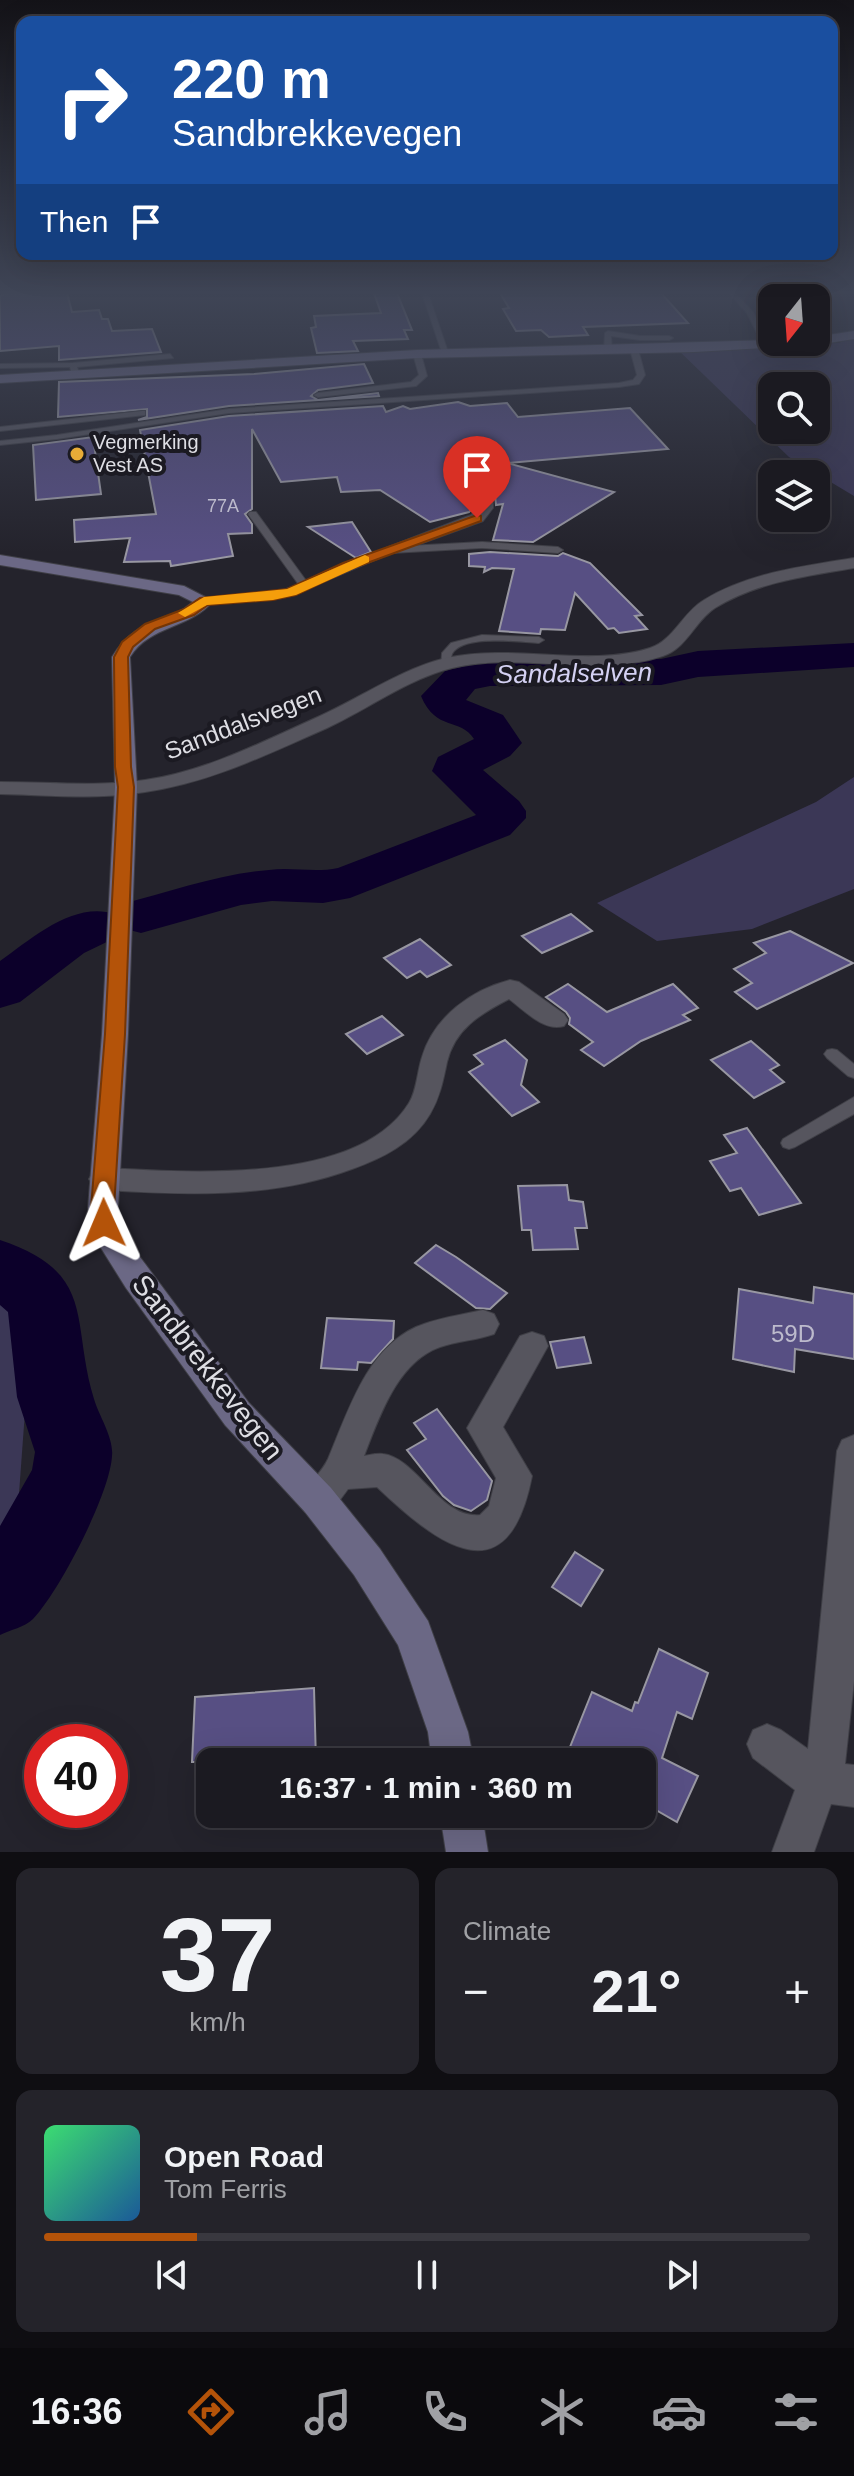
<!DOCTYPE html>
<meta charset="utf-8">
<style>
body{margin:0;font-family:Arial,sans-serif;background:#24232a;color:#f1f3f6;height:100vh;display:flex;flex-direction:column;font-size:30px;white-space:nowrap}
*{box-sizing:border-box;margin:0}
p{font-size:26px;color:#a0a1a5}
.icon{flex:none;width:44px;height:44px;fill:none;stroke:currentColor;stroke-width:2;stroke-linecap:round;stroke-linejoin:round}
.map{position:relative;height:1852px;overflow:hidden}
.drawer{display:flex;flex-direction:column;gap:16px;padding:16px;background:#0f0e12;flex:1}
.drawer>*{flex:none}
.banner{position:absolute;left:16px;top:16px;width:822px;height:244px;border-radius:16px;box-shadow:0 8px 32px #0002,0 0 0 2px #39383f;background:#1a4fa0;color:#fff;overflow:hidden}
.needle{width:52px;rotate:197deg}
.fabs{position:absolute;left:758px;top:284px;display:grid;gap:16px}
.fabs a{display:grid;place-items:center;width:72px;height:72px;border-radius:16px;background:#1b1a21;box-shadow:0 8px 32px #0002,0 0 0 2px #39383f;font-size:40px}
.speed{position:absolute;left:24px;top:1724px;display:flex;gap:16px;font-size:40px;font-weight:700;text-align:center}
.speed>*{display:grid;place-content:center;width:104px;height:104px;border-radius:50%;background:#1b1a21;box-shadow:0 8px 32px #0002,0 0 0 2px #39383f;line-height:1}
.speed .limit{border:12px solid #d22;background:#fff;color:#111}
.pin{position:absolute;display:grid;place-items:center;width:68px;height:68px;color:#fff;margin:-82px -34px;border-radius:50% 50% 50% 0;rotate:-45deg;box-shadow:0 0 8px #0007}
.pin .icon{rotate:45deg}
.me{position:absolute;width:88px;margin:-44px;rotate:359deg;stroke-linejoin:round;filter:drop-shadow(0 0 6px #0008)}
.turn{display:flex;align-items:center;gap:28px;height:168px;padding:0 24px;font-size:36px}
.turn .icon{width:104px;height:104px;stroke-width:2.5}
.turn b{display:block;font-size:56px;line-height:68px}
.then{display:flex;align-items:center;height:76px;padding:0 24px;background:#0003;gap:16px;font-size:30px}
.big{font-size:60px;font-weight:700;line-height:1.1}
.drawer .widget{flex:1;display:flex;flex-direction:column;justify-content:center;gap:12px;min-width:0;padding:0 28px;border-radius:16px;background:#24232a}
.drawer .dial{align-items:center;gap:0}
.dial b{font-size:104px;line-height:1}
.song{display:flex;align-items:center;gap:24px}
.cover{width:96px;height:96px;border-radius:12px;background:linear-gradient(135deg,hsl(140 70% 55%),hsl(210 70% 35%))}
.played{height:8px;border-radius:4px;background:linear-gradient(90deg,#b45309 20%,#39383f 20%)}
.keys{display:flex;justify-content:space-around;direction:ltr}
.heat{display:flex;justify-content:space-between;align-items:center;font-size:44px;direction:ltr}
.drawer .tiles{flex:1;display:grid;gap:16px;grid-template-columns:1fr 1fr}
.widget:last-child{grid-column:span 2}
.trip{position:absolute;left:196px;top:1748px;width:460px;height:80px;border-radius:16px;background:#1b1a21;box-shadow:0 8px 32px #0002,0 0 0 2px #39383f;font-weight:700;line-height:80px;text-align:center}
.tabs{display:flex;height:128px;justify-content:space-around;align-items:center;background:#0b0a0d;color:#a0a1a5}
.tabs .icon{width:56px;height:56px}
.tabs .current{color:#b45309}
.tabs b{font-size:36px;color:#f1f3f6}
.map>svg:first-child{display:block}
</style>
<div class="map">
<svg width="854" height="1852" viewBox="0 0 854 1852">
<rect width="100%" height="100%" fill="#24232c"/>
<g fill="#3b3756" fill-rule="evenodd">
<path d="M 854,338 L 854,496 L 789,457 L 675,347 L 838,343 ZM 772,386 L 816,386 L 816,430 L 772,430 Z"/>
<polygon points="854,777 854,889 752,929 657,941 597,903 816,802"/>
<polygon points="0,1291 30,1343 17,1521 0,1552"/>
</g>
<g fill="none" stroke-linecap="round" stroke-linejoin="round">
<g fill="#0c002a" fill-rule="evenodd">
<path d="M 854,643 L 854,667 L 698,677 L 661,685 L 490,686 L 475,689 L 466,700 L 503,715 L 522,743 L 510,756 L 483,770 L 519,801 L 526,811 L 526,818 L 510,835 L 350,898 L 323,903 L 272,901 L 241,905 L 141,933 L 122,928 L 115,938 L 84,953 L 20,1002 L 0,1008 L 0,961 C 33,938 73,901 115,914 L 122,904 C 170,892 219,874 269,870 C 292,867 315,873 338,868 L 476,815 L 432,771 L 438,757 L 474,739 C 460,717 436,732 421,696 L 445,671 L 490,660 L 661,659 L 698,651 Z"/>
<path d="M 0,1240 C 98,1273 70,1320 94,1399 C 99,1416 114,1438 112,1456 C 110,1494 59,1592 33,1619 C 25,1627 10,1630 0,1635 L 0,1526 L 32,1470 L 35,1452 L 17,1397 L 8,1312 L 0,1305 Z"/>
</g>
</g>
<g fill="#574f83" stroke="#9897a2" stroke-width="2">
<polygon points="7,293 67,293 72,312 99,310 102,319 108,319 112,331 152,329 161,352 59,360 59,346 0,351 0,296"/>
<polygon points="374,293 397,293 412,330 404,330 408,339 353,341 358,351 317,353 311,328 316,327 314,316 381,313"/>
<polygon points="500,293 661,293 688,323 583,327 588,335 549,337 541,330 516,331 503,309 509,308"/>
<polygon points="364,364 373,383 318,390 311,396 318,400 378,393 379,396 229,406 138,420 147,417 147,409 58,417 59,382 254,374"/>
<polygon points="458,402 470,406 507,403 518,417 630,408 668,449 507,463 614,492 533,542 493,540 503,504 496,505 495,495 487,490 475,495 474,507 469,512 430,522 380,490 341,492 337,477 281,482 252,429 252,509 245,514 252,524 252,533 228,534 233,556 171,566 170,561 124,562 130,538 75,542 74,520 156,514 140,430 229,416 383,406 386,412 403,406 410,409"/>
<polygon points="93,437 101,494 36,500 33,445"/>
<polygon points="352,522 371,552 356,558 308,527"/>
<polygon points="490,552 558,556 563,553 590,563 642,615 635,616 647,629 619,633 614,628 608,629 575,593 565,630 541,629 540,634 499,631 514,569 492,568 484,572 485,567 469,566 469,554"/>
<polygon points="571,914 592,931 542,953 522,936"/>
<polygon points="790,931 853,963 757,1009 735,992 752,983 734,969 766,953 754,943"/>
<polygon points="420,939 451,965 427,977 420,971 407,978 384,958"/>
<polygon points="568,984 607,1012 673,984 698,1008 683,1015 690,1020 641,1041 604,1066 581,1050 593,1042 569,1024 570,1018 566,1012 546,997"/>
<polygon points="382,1016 403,1035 367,1054 346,1034"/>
<polygon points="505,1040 527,1060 521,1085 539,1102 512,1116 469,1072 483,1064 474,1055"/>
<polygon points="751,1041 779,1065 770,1070 784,1082 754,1098 711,1060"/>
<polygon points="747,1128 801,1203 759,1215 741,1188 730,1191 710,1161 737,1153 724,1135"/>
<polygon points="567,1185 569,1200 583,1202 587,1228 575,1228 578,1249 533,1250 531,1230 522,1230 518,1186"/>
<polygon points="436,1245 456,1257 507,1293 490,1309 476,1308 415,1263"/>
<polygon points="814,1287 854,1294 854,1359 795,1349 794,1372 733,1359 739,1289 813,1303"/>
<polygon points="327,1318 394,1321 393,1339 371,1363 358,1362 357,1370 321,1368"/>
<polygon points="584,1337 591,1363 557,1368 550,1342"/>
<polygon points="437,1409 492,1481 487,1500 471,1511 454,1505 443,1496 407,1450 426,1439 414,1423"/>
<polygon points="575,1552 603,1570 581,1606 552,1587"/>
<polygon points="659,1649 708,1673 692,1719 677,1712 662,1758 698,1776 677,1822 642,1802 642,1762 564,1762 592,1692 632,1711 635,1702 638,1703"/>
<polygon points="314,1688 316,1762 192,1762 195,1697"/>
</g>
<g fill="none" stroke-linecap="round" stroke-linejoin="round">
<defs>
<g id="lane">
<polygon points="422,293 428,293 449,355 442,353"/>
<polygon points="729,293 735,293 753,312 770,347 764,347 747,313"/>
<polygon points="608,331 640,336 669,336 673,338 669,340 640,340 611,336 612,350 608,352 604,350 605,333"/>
<polygon points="634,347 638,349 645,375 639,384 619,387 229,413 57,439 0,445 0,441 57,435 229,409 619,383 633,380 637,375 630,349"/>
<polygon points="417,352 421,354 427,376 416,386 318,397 314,395 318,393 411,382 419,375 413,354"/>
<polygon points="170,354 173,358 77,367 80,375 76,377 72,375 70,367 0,368 0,364 73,363"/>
<polygon points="142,411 145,411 145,415 0,431 0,427"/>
<polygon points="250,512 256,512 307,582 389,547 482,542 558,547 563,550 558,553 482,548 391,553 295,594 273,599 200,603 200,599 204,598 273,593 299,585 248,514"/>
<path d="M 482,635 L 539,637 L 544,640 L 539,643 C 520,642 463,634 452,654 C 451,658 450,662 449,666 L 441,666 L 442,653 L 451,643 Z"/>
<polygon points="832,1049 837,1050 854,1064 854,1078 848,1076 827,1058 824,1054 827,1050"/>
<polygon points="854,1097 854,1114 795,1147 789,1149 783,1147 781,1143 783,1139"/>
</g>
<g id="street">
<polygon points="485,493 493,498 493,508 483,521 395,553 383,553 381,550 471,515 477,508 477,498"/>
<path d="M 854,558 L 854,568 C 807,576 757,582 715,608 C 695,621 687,648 663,656 C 594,679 521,651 452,668 C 408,679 368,709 327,728 C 268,754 209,783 145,792 C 97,800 48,795 0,794 L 0,782 C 48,782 97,787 145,780 C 207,771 264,741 320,716 C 362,697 401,669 446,658 C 513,643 589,668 650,648 C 674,640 683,612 704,600 C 748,573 803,566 854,558 Z"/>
<path d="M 510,980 L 519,982 L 564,1014 L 568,1020 L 564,1026 C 544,1032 525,1011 509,999 C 480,1014 455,1029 447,1062 C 443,1081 440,1097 430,1114 C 413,1143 383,1158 352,1169 C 271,1199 189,1195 104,1190 L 94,1187 L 89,1179 L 94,1171 L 104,1168 C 187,1172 358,1186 409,1103 C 417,1090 417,1072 422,1057 C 434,1017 471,990 510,980 Z"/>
<path d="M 483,1310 L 494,1314 L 499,1324 L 494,1334 C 477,1340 458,1341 440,1347 C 397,1362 379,1418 364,1456 C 370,1455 377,1453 383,1454 C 417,1458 440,1519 480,1515 L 489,1506 L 496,1478 L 467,1428 L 520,1336 L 532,1332 L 544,1336 L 548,1346 L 503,1427 L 532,1476 C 508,1599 438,1545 377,1487 L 348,1489 L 331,1512 L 318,1517 L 305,1512 L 300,1500 C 307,1484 321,1474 328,1459 C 348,1412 366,1350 416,1327 C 437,1318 461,1315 483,1310 Z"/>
<polygon points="854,1435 854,1681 845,1764 854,1765 854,1807 831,1804 814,1852 772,1852 795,1790 753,1758 747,1744 753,1730 767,1724 781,1730 808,1749 837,1451 842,1440"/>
</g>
<g id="secondary">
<polygon points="854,331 854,339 816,345 811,342 816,342 816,337"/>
<polygon points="772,340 806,342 800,346 694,352 417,358 0,383 0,375 417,350"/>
<path d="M 0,555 L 184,586 L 213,601 C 190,629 150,625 130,657 L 137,787 L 128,1034 L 118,1208 L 125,1237 L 249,1403 L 331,1488 L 380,1549 L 428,1621 L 468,1732 L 474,1762 L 432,1762 L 428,1732 L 398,1645 L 354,1575 L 305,1512 L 225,1425 L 126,1288 L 96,1240 L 88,1208 L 102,1034 L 115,787 L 112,657 C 138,615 162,628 193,602 L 179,595 L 0,565 Z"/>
<polygon points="440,1814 482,1814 488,1852 446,1852"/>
</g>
</defs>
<use href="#lane" stroke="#3f3f46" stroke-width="2"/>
<use href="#street" stroke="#3f3f46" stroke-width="2"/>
<use href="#secondary" stroke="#3f3f46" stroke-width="2"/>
<use href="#lane" fill="#56555e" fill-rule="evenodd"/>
<use href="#street" fill="#56555e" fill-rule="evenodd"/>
<use href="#secondary" fill="#6b6885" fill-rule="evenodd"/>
</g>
<linearGradient id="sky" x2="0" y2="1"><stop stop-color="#141318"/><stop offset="0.53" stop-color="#3f4556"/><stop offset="1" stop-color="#3f4556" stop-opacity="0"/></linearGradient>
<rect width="854" height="552" fill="url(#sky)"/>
<polygon fill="#b45309" stroke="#753606" stroke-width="2" points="477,515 481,516 481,521 351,569 296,595 273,600 208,605 194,615 155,629 133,647 128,657 131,767 134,787 125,1034 114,1208 116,1223 112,1229 104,1232 96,1229 91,1208 105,1034 118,787 115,767 114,657 122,642 145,624 184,609 200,598 287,589 343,563"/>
<polygon fill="#f59e0b" points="365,555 369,557 369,562 296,595 273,600 207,605 185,617 178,613 204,597 287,589"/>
<circle fill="#e8ab37" stroke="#1b1a22" stroke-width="3" cx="77" cy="454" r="8"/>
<g text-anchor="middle" stroke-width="8" stroke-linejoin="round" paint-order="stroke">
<g font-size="18" fill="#bcbacc">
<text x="223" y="512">77A</text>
</g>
<g font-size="20" fill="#dedee4" stroke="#1b1a22" text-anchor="start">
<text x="93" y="449">Vegmerking<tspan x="93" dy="23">Vest AS</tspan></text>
</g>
<g font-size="24" fill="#dedee4" stroke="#1b1a22">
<text transform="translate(243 723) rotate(-21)" y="8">Sanddalsvegen</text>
</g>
<g font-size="24" fill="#bcbacc">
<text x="793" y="1342">59D</text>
</g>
<g font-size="26" font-style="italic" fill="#d4d1f3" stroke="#1b1a22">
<text transform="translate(574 673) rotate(-1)" y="9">Sandalselven</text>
</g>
<g font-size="28" fill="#dedee4" stroke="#1b1a22">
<text transform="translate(208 1367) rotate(52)" y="10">Sandbrekkevegen</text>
</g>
</g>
</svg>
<div class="fabs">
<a><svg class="needle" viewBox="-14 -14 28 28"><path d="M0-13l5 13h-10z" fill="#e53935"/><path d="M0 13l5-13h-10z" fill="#a0a1a5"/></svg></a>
<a><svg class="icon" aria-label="search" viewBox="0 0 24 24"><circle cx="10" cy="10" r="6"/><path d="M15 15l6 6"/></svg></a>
<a><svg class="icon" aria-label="layers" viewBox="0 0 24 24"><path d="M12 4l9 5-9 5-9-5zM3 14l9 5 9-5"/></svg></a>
</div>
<div class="speed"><div class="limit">40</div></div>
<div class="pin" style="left:477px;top:518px;background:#d93025"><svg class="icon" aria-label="arrive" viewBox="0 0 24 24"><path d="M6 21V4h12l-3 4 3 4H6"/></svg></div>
<svg class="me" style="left:104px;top:1223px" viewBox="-20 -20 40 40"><path d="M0-17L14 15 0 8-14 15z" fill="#b45309" stroke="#fff" stroke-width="4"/></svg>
<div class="trip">16:37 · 1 min · 360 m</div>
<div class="banner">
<div class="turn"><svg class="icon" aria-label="right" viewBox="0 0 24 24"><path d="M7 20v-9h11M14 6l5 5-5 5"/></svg><div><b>220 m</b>Sandbrekkevegen</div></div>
<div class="then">Then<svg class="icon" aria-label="arrive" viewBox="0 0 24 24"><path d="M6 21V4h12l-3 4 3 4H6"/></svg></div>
</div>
</div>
<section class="drawer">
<div class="tiles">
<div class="widget dial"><b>37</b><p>km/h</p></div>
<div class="widget"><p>Climate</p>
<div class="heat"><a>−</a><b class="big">21°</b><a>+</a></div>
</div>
<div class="widget">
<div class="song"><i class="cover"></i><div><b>Open Road</b><p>Tom Ferris</p></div></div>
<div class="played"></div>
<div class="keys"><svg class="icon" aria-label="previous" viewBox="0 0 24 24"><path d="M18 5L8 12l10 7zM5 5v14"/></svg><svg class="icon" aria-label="pause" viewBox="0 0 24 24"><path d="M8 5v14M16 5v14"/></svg><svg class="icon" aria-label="next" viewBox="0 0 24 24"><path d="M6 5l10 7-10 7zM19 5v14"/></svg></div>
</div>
</div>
</section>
<nav class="tabs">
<b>16:36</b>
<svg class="icon current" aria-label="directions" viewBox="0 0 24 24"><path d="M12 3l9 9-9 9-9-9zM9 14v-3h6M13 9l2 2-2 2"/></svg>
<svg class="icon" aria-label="music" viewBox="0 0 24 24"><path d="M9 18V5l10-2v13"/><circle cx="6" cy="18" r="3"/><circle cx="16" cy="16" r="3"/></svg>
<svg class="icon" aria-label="phone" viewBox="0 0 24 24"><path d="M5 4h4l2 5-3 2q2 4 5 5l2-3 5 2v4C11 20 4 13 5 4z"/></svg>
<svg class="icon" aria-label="climate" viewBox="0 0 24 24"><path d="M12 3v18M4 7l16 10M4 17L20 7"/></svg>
<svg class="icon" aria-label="car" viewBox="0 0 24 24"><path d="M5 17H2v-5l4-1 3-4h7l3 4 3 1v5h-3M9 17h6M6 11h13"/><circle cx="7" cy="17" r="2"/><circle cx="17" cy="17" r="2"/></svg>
<svg class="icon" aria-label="filters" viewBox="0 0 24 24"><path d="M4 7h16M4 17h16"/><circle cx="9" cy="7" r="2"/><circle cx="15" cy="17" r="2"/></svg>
</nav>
